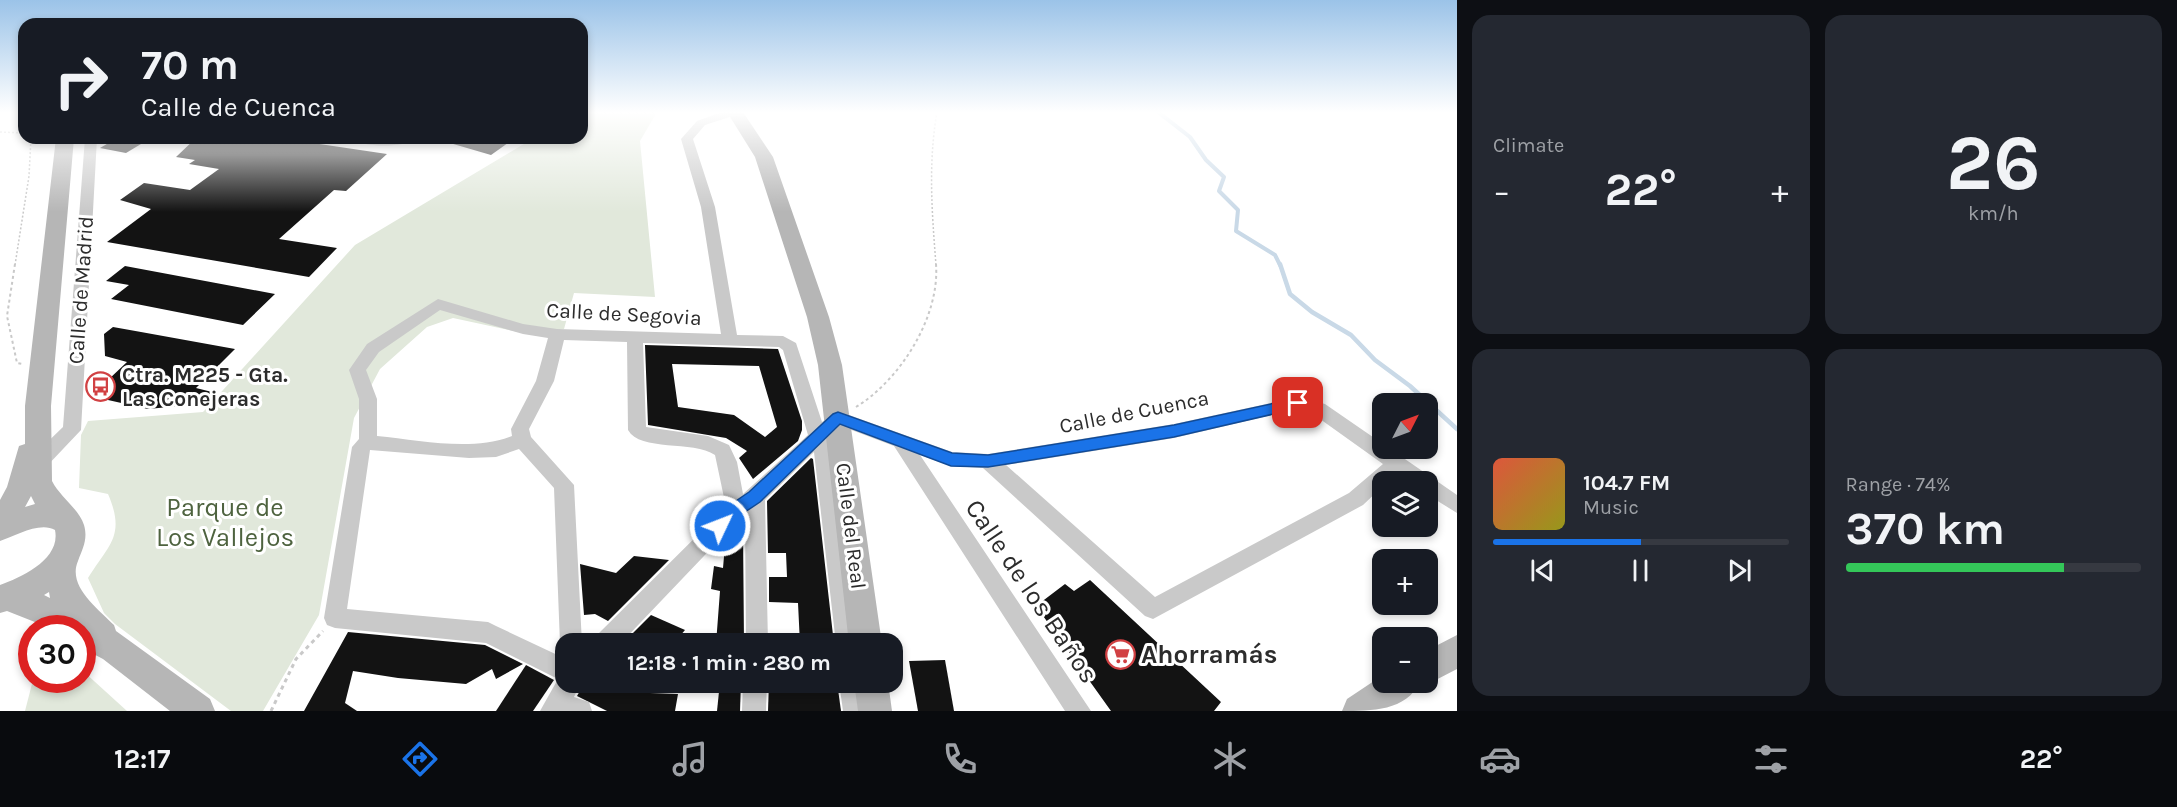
<!DOCTYPE html>
<meta charset="utf-8">
<style>
body{margin:0;font-family:Karla,sans-serif;background:#242831;color:#f1f3f6;height:100vh;display:flex;flex-direction:column;font-size:22px;white-space:nowrap}
*{box-sizing:border-box;margin:0}
p{font-size:20px;color:#9ea1a6}
.icon{flex:none;width:33px;height:33px;fill:none;stroke:currentColor;stroke-width:2;stroke-linecap:round;stroke-linejoin:round}
.map{position:relative;flex:1;overflow:hidden}
.panel{display:flex;flex-direction:column;gap:15px;padding:15px;background:#0d0f14;width:720px}
.panel>*{flex:none}
.top-card{position:absolute;left:18px;top:18px;width:570px;height:126px;border-radius:18px;box-shadow:0 3px 9px #0003;background:#171b24;color:#f1f3f6;overflow:hidden}
.needle{width:39px;rotate:48deg}
.controls{position:absolute;left:1372px;top:393px;display:grid;gap:12px}
.controls a{display:grid;place-items:center;width:66px;height:66px;border-radius:12px;background:#171b24;box-shadow:0 3px 9px #0003;font-size:30px}
.speed{position:absolute;left:18px;top:615px;display:flex;gap:12px;font-size:30px;font-weight:700;text-align:center}
.speed>*{display:grid;place-content:center;width:78px;height:78px;border-radius:50%;background:#171b24;box-shadow:0 3px 9px #0003;line-height:1}
.speed .limit{border:9px solid #d22;background:#fff;color:#111}
.pin{position:absolute;display:grid;place-items:center;width:51px;height:51px;color:#fff;margin:-26px;border-radius:12px;box-shadow:0 3px 9px #0006}
.me{position:absolute;width:66px;margin:-33px;rotate:47deg;stroke-linejoin:round;filter:drop-shadow(0 0 4px #0008)}
.turn{display:flex;align-items:center;gap:21px;height:126px;padding:0 24px;font-size:27px}
.turn .icon{width:78px;height:78px;stroke-width:2.5}
.turn b{display:block;font-size:42px;line-height:51px}
.big{font-size:45px;font-weight:700;line-height:1.1}
.panel .tile{flex:1;display:flex;flex-direction:column;justify-content:center;gap:9px;min-width:0;padding:0 21px;border-radius:18px;background:#242831}
.panel .dial{align-items:center;gap:0}
.dial b{font-size:78px;line-height:1}
.song{display:flex;align-items:center;gap:18px}
.cover{width:72px;height:72px;border-radius:9px;background:linear-gradient(135deg,hsl(10 70% 55%),hsl(60 70% 35%))}
.played{height:6px;border-radius:3px;background:linear-gradient(90deg,#1a73e8 50%,#363941 50%)}
.keys{display:flex;justify-content:space-around;direction:ltr}
.heat{display:flex;justify-content:space-between;align-items:center;font-size:33px;direction:ltr}
.charge{height:9px;border-radius:4px;background:linear-gradient(90deg,#34c759 74%,#363941 0)}
.panel .tiles{flex:1;display:grid;gap:15px;grid-template-columns:repeat(2,1fr)}
.trip{position:absolute;left:555px;top:633px;width:348px;height:60px;border-radius:18px;background:#171b24;box-shadow:0 3px 9px #0003;font-weight:700;line-height:60px;text-align:center}
.menu{display:flex;height:96px;justify-content:space-around;align-items:center;background:#090b0e;color:#9ea1a6}
.menu .icon{width:42px;height:42px}
.menu .active{color:#1a73e8}
.menu b{font-size:27px;color:#f1f3f6}
main{display:flex;flex:1;min-height:0}
.map>svg:first-child{display:block}
</style>
<main>
<div class="map">
<svg width="1457" height="711" viewBox="0 0 1457 711">
<rect width="100%" height="100%" fill="#fff"/>
<g fill="#e1e8db">
<path d="M 582,112 L 657,112 L 640,141 L 655,297 L 574,293 L 564,329 L 523,333 L 453,318 L 427,327 L 380,369 L 354,418 L 319,615 L 263,711 L 231,711 L 115,624 L 104,613 L 88,578 C 109,544 126,536 108,494 L 79,488 L 81,435 L 88,421 L 203,412 L 355,245 L 534,138 L 582,138 Z"/>
<polygon points="83,671 127,711 25,711 33,680 82,680"/>
</g>
<g fill="none" stroke-linecap="round" stroke-linejoin="round">
<polyline stroke="#c9d9e7" stroke-width="4" points="1158,112 1190,137 1206,160 1224,177 1219,191 1238,210 1236,231 1275,255 1280,265"/>
<polyline stroke="#c9d9e7" stroke-width="4.5" points="1280,264 1290,294 1312,312 1351,335 1375,360 1410,386 1457,429"/>
</g>
<g fill="#131313" fill-rule="evenodd">
<polygon points="117,138 151,138 126,153 100,148"/>
<polygon points="196,138 279,138 387,154 346,191 334,190 279,239 337,248 309,277 107,242 151,209 120,200 144,183 190,190 219,169 189,164 195,160 176,157"/>
<polygon points="444,138 515,138 491,155 443,141"/>
<polygon points="125,266 275,294 243,325 111,299 129,285 106,281"/>
<polygon points="113,327 141,332 235,349 196,388 212,392 200,404 148,409 108,400 108,380 127,362 105,356 104,334"/>
<path d="M 645,345 L 778,349 L 802,421 L 802,430 L 798,441 L 753,479 L 739,458 L 747,451 L 726,438 L 648,425 ZM 672,364 L 759,366 L 777,427 L 765,437 L 734,415 L 678,407 Z"/>
<polygon points="811,458 813,459 834,644 800,644 798,603 769,602 769,577 787,577 786,553 768,553 767,501"/>
<polygon points="734,529 743,529 744,644 716,644 720,591 711,589 714,566 723,568 725,545 718,544"/>
<polygon points="634,556 669,560 608,621 595,614 584,615 580,564 616,573"/>
<polygon points="1090,580 1221,702 1214,711 1111,711 1036,606 1065,584 1074,591"/>
<polygon points="651,615 685,630 673,644 646,644 629,637"/>
<polygon points="348,632 485,645 523,664 496,679 492,669 466,684 398,678 353,671 345,703 357,711 304,711"/>
<polygon points="945,660 954,711 918,711 909,661"/>
<polygon points="526,665 554,680 533,711 496,711"/>
<polygon points="585,682 633,682 632,686 650,693 678,694 675,711 607,711 577,696"/>
<polygon points="720,682 741,682 740,711 717,711"/>
<polygon points="769,682 837,682 841,711 768,711"/>
</g>
<g fill="none" stroke-linecap="round" stroke-linejoin="round">
<g stroke="#c9c9c9" stroke-width="1.5" stroke-dasharray="2 2" stroke-linecap="butt">
<polyline points="0,132 24,133"/>
<polyline points="15,265 29,176 31,138"/>
<path d="M 936,265 C 932,213 928,164 937,112"/>
</g>
<g stroke="#c9c9c9" stroke-width="2" stroke-dasharray="3 3" stroke-linecap="butt">
<polyline points="15,264 7,316 17,363 23,364"/>
<path d="M 856,407 C 900,380 940,317 936,264"/>
</g>
<polyline stroke="#c9c9c9" stroke-width="3" stroke-dasharray="4 4" stroke-linecap="butt" points="271,711 296,659 323,631"/>
<g fill="#c9c9c9" fill-rule="evenodd">
<path d="M 722,112 L 742,113 L 705,125 L 693,139 L 715,207 L 737,335 L 783,336 L 796,343 L 822,422 L 838,411 L 952,452 L 988,454 L 1174,424 L 1298,397 L 1325,404 L 1383,444 L 1383,448 L 1389,448 L 1457,495 L 1457,513 L 1428,495 L 1428,482 L 1408,482 L 1397,474 L 1388,482 L 1383,482 L 1383,486 L 1363,505 L 1153,619 L 1145,616 L 983,468 L 951,466 L 920,455 L 1091,711 L 1065,711 L 894,446 L 841,426 L 828,439 L 833,456 L 858,644 L 836,644 L 814,452 L 765,500 L 768,644 L 746,644 L 745,513 L 620,644 L 593,644 L 596,636 L 726,507 L 715,455 C 693,440 640,452 628,430 L 627,342 L 564,340 L 554,381 L 529,429 L 531,437 L 574,485 L 582,644 L 566,644 L 566,653 L 560,644 L 554,488 L 519,449 L 496,457 L 469,458 L 370,450 L 347,609 L 488,622 L 496,626 L 566,659 L 566,682 L 581,682 L 574,697 L 589,702 L 592,711 L 540,711 L 558,679 L 486,643 L 335,628 L 327,625 L 324,618 L 352,447 L 359,439 L 359,399 L 349,370 L 367,344 L 438,299 L 523,324 L 557,329 L 721,334 L 701,207 L 681,139 L 697,121 ZM 440,310 L 523,334 L 548,338 L 536,381 L 511,429 L 512,436 C 471,452 420,440 377,436 L 377,399 L 366,370 L 379,352 ZM 643,343 L 779,347 L 783,350 L 808,435 L 743,494 L 737,462 L 729,445 L 708,436 L 646,427 ZM 1298,409 L 1313,414 L 1383,464 L 1349,493 L 1155,597 L 1006,465 L 1174,438 Z"/>
<polygon points="85,138 97,138 81,430 45,468 38,470 31,468 29,463 31,458 63,427"/>
<path d="M 350,138 L 418,138 C 405,148 363,148 350,138 Z"/>
<polygon points="743,682 767,682 766,711 742,711"/>
<polygon points="839,682 863,682 867,711 843,711"/>
</g>
<g fill="#b6b6b6" fill-rule="evenodd">
<polygon points="727,112 743,112 773,157 829,317 842,365 882,644 849,644 818,365 807,317 755,157"/>
<path d="M 56,138 L 74,138 L 51,406 L 52,481 C 60,497 79,509 84,525 C 88,539 83,548 78,561 C 67,586 98,609 114,625 L 116,631 L 210,699 L 215,711 L 170,711 L 103,659 L 82,648 L 82,628 L 50,628 L 7,611 L 0,613 L 0,585 C 22,577 61,559 55,530 C 40,521 15,536 0,541 L 0,500 L 7,487 L 19,446 L 25,444 L 25,406 ZM 31,496 L 35,504 L 25,507 ZM 49,592 L 50,598 L 44,595 Z"/>
<polygon points="1457,635 1457,669 1428,684 1423,682 1428,682 1428,650"/>
<path d="M 1383,675 L 1383,682 L 1420,682 C 1406,711 1372,711 1342,711 L 1347,699 Z"/>
<polygon points="854,682 888,682 892,711 858,711"/>
</g>
</g>
<linearGradient id="sky" x2="0" y2="1"><stop stop-color="#9bc3e8"/><stop offset="0.53" stop-color="#fff"/><stop offset="1" stop-color="#fff" stop-opacity="0"/></linearGradient>
<rect width="1457" height="212" fill="url(#sky)"/>
<polygon fill="#1a73e8" stroke="#114b97" stroke-width="1.5" points="1298,398 1304,400 1306,403 1304,407 1174,437 988,467 951,466 840,424 760,502 742,514 726,531 714,531 711,526 730,505 749,492 833,414 838,412 952,453 988,455 1174,425"/>
<defs>
<symbol id="bus-ring" viewBox="-11 -11 22 22"><circle r="9.5" fill="#fff" stroke="#d14143" stroke-width="1.5"/><path d="M-5-6H5V4H4V6H2V4H-2V6H-4V4H-5ZM-3.5-4V0h7V-4ZM-3.5 1.2v1.5H-2V1.2ZM2 1.2v1.5H3.5V1.2Z" fill="#d14143"/></symbol>
<symbol id="supermarket-ring" viewBox="-11 -11 22 22"><circle r="9.5" fill="#fff" stroke="#d14143" stroke-width="1.5"/><path d="M-6-5.5h2.5l.6 2H6L4.5 2H-2.5L-4.4-4H-6ZM-1.5 3.2a1.3 1.3 0 1 0 .1 0ZM3 3.2a1.3 1.3 0 1 0 .1 0Z" fill="#d14143"/></symbol>
</defs>
<g fill-rule="evenodd">
<use href="#bus-ring" x="84" y="370" width="33" height="33"/>
<use href="#supermarket-ring" x="1104" y="638" width="33" height="33"/>
</g>
<g text-anchor="middle" stroke-width="6" stroke-linejoin="round" paint-order="stroke">
<g font-size="21" fill="#2c2c2c" stroke="#fff">
<text transform="translate(81 290) rotate(-86)" y="7">Calle de Madrid</text>
<text transform="translate(624 314) rotate(3)" y="7">Calle de Segovia</text>
<text transform="translate(1134 412) rotate(-11)" y="7">Calle de Cuenca</text>
<text transform="translate(851 526) rotate(83)" y="7">Calle del Real</text>
</g>
<g font-size="21" font-weight="bold" fill="#2c2c2c" stroke="#fff" text-anchor="start">
<text x="122" y="382">Ctra. M225 - Gta.<tspan x="122" dy="24">Las Conejeras</tspan></text>
</g>
<g font-size="26" fill="#4e633f" stroke="#fff">
<text x="225" y="516">Parque de<tspan x="225" dy="30">Los Vallejos</tspan></text>
</g>
<g font-size="26" fill="#2c2c2c" stroke="#fff">
<text transform="translate(1032 591) rotate(56)" y="9">Calle de los Baños</text>
</g>
<g font-size="26" font-weight="bold" fill="#2c2c2c" stroke="#fff" text-anchor="start">
<text x="1141" y="663">Ahorramás</text>
</g>
</g>
</svg>
<div class="controls">
<a><svg class="needle" viewBox="-14 -14 28 28"><path d="M0-13l5 13h-10z" fill="#e53935"/><path d="M0 13l5-13h-10z" fill="#9ea1a6"/></svg></a>
<a><svg class="icon" aria-label="layers" viewBox="0 0 24 24"><path d="M12 4l9 5-9 5-9-5zM3 14l9 5 9-5"/></svg></a>
<a>+</a>
<a>−</a>
</div>
<div class="speed"><div class="limit">30</div></div>
<div class="pin" style="left:1298px;top:403px;background:#d93025"><svg class="icon" aria-label="arrive" viewBox="0 0 24 24"><path d="M6 21V4h12l-3 4 3 4H6"/></svg></div>
<svg class="me" style="left:720px;top:526px" viewBox="-20 -20 40 40"><circle r="17" fill="#1a73e8" stroke="#fff" stroke-width="3"/><path d="M0-11L8 9 0 5-8 9z" fill="#fff"/></svg>
<div class="trip">12:18 · 1 min · 280 m</div>
<div class="top-card">
<div class="turn"><svg class="icon" aria-label="right" viewBox="0 0 24 24"><path d="M7 20v-9h11M14 6l5 5-5 5"/></svg><div><b>70 m</b>Calle de Cuenca</div></div>
</div>
</div>
<section class="panel">
<div class="tiles">
<div class="tile"><p>Climate</p>
<div class="heat"><a>−</a><b class="big">22°</b><a>+</a></div>
</div>
<div class="tile dial"><b>26</b><p>km/h</p></div>
<div class="tile">
<div class="song"><i class="cover"></i><div><b>104.7 FM</b><p>Music</p></div></div>
<div class="played"></div>
<div class="keys"><svg class="icon" aria-label="previous" viewBox="0 0 24 24"><path d="M18 5L8 12l10 7zM5 5v14"/></svg><svg class="icon" aria-label="pause" viewBox="0 0 24 24"><path d="M8 5v14M16 5v14"/></svg><svg class="icon" aria-label="next" viewBox="0 0 24 24"><path d="M6 5l10 7-10 7zM19 5v14"/></svg></div>
</div>
<div class="tile"><p>Range · 74%</p><b class="big">370 km</b><div class="charge"></div></div>
</div>
</section>
</main>
<nav class="menu">
<b>12:17</b>
<svg class="icon active" aria-label="directions" viewBox="0 0 24 24"><path d="M12 3l9 9-9 9-9-9zM9 14v-3h6M13 9l2 2-2 2"/></svg>
<svg class="icon" aria-label="music" viewBox="0 0 24 24"><path d="M9 18V5l10-2v13"/><circle cx="6" cy="18" r="3"/><circle cx="16" cy="16" r="3"/></svg>
<svg class="icon" aria-label="phone" viewBox="0 0 24 24"><path d="M5 4h4l2 5-3 2q2 4 5 5l2-3 5 2v4C11 20 4 13 5 4z"/></svg>
<svg class="icon" aria-label="climate" viewBox="0 0 24 24"><path d="M12 3v18M4 7l16 10M4 17L20 7"/></svg>
<svg class="icon" aria-label="car" viewBox="0 0 24 24"><path d="M5 17H2v-5l4-1 3-4h7l3 4 3 1v5h-3M9 17h6M6 11h13"/><circle cx="7" cy="17" r="2"/><circle cx="17" cy="17" r="2"/></svg>
<svg class="icon" aria-label="filters" viewBox="0 0 24 24"><path d="M4 7h16M4 17h16"/><circle cx="9" cy="7" r="2"/><circle cx="15" cy="17" r="2"/></svg>
<b>22°</b>
</nav>
